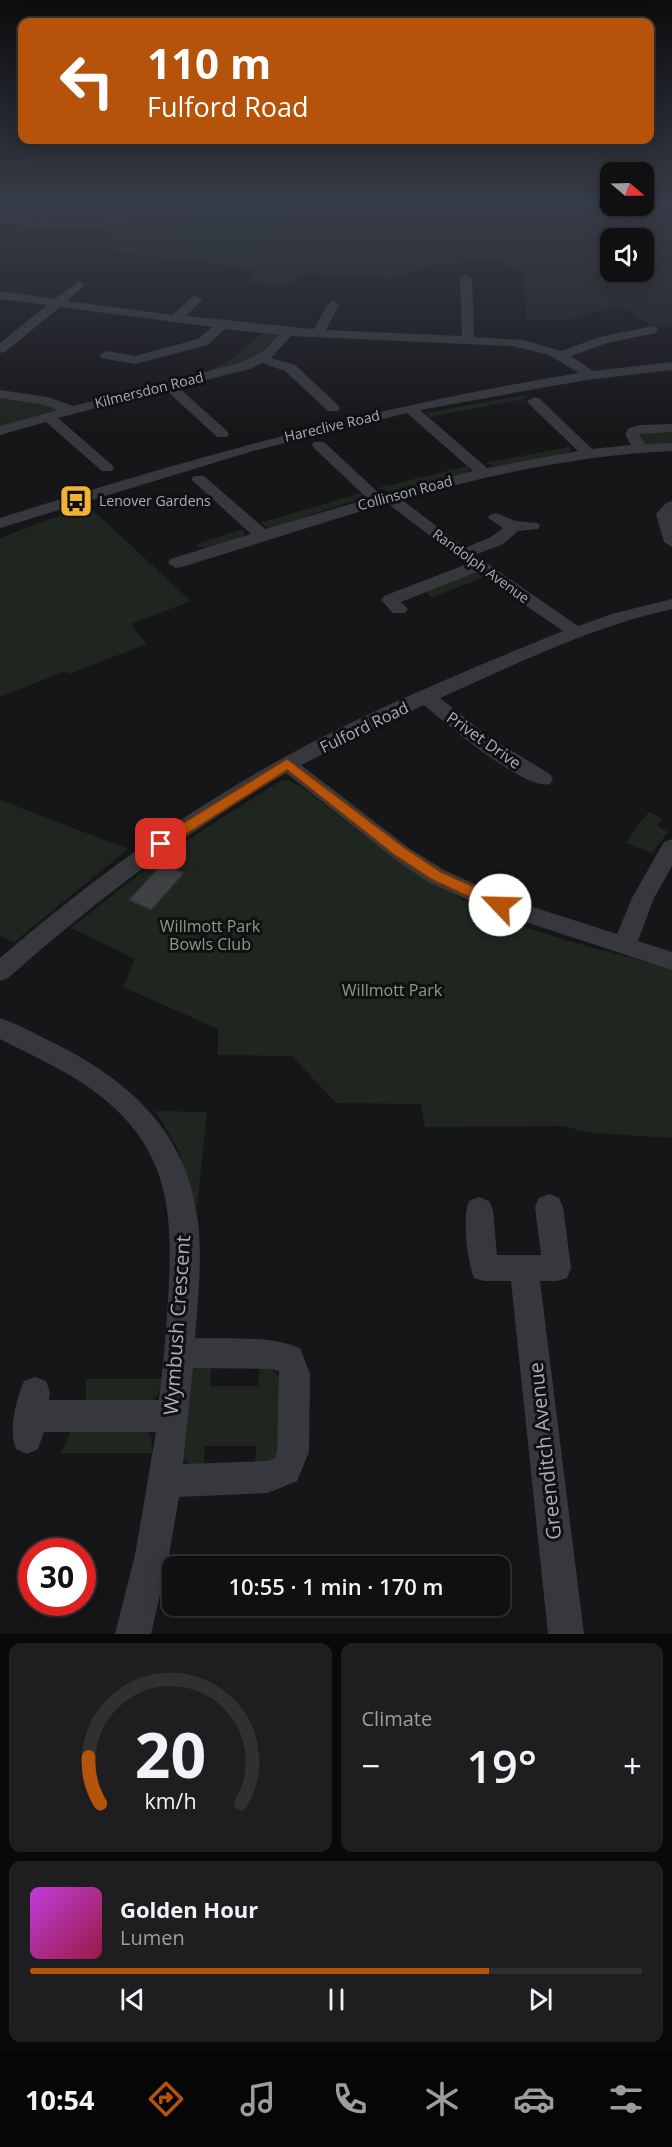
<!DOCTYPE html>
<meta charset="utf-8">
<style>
body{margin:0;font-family:"Open Sans",sans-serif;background:#1e1e20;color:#f1f3f6;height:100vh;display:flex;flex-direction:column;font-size:22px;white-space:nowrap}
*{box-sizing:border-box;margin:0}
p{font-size:20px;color:#9c9d9f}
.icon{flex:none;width:33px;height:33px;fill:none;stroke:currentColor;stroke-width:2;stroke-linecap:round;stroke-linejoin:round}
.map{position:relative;height:1634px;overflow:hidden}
.panel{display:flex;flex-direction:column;gap:9px;padding:9px;background:#09090a;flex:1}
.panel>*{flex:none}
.guide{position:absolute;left:18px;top:18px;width:636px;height:126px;border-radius:12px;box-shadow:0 3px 15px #0003,0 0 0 2px #303032;background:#b45309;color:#fff;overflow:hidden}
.needle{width:39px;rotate:109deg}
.fabs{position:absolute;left:600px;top:162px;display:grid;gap:12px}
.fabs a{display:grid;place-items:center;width:54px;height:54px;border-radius:12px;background:#101012;box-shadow:0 3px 15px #0003,0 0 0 2px #303032;font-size:30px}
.speed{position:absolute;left:18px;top:1538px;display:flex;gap:12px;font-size:30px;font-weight:700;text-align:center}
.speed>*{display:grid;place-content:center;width:78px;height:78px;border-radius:50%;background:#101012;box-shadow:0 3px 15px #0003,0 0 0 2px #303032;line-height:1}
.speed .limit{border:9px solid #d22;background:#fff;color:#111}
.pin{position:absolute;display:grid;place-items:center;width:51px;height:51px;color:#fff;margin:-26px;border-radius:12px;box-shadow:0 3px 9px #0006}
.me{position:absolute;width:66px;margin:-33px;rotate:294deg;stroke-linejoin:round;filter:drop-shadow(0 0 4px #0008)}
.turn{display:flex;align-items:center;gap:21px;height:126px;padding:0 30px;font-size:27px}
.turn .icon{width:78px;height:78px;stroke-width:2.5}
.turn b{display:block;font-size:42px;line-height:51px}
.big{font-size:45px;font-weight:600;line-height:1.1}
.panel .tile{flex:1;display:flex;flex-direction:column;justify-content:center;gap:9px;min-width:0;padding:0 21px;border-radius:12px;background:#1e1e20}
.panel .dial{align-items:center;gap:0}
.dial svg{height:156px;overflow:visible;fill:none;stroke:#303032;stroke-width:7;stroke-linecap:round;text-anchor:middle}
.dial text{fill:#f1f3f6;stroke:none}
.song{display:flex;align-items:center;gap:18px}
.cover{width:72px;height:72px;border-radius:9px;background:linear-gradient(135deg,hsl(290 70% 55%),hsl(340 70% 35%))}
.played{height:6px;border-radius:3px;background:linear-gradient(90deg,#b45309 75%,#303032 75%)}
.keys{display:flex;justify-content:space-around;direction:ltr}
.heat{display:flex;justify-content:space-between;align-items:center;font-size:33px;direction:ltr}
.panel .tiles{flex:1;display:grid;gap:9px;grid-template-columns:1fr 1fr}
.tile:last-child{grid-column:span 2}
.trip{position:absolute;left:162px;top:1556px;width:348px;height:60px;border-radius:12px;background:#101012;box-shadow:0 3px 15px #0003,0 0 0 2px #303032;font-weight:600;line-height:60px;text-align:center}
.menu{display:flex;height:96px;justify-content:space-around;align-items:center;background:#060607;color:#9c9d9f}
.menu .icon{width:42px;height:42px}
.menu .active{color:#b45309}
.menu b{font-size:27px;color:#f1f3f6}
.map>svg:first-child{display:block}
</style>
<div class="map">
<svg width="672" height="1634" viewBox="0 0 672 1634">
<rect width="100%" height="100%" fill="#161618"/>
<path fill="#222225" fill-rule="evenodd" d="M 144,204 L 672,204 L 672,327 L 655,327 L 618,306 L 569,320 L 526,320 L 523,273 L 499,261 L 437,264 L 392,278 L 308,273 L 283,286 L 250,282 L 259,269 L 110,251 L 109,247 L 112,231 L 108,226 ZM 610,238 L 644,238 L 644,272 L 610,272 Z"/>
<g fill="#1e261f">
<path d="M 200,204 L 226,204 L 219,212 L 228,204 L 295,204 C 289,216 268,259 256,263 C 242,268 199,258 181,256 L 176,255 L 183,247 L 113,240 L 123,231 L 163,235 Z"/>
<polygon points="262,333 279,336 258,358 208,372 233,358"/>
<polygon points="525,395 528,398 430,417 426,413"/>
<polygon points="0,397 43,403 64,409 0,428"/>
<polygon points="648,432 672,432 672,445 645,444 642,442 640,435"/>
<polygon points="569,447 572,450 568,453 498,466 484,463"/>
<polygon points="467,466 470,469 467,473 390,492 378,488"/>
<polygon points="361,493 363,497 360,499 273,527 266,527 260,523"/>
<polygon points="87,505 191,601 131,624 147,644 69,674 66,671 0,697 0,538"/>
<polygon points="243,529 245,534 241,538 207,548 198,547 196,544"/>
<polygon points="477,571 486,576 432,598 424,591"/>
<path d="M 287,780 L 299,785 C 366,837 425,886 505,919 C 557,941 618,953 672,969 L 672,1138 L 592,1133 L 562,1126 L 425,1127 L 421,1104 L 336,1103 L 292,1056 L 218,1055 L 218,1029 L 123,987 L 135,959 L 71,928 L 162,856 L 280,781 Z"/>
<polygon points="0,800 128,849 14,942 0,936"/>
<polygon points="649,812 662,818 657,826 668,832 652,853 626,843 639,823"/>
<polygon points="155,1111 207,1112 197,1208 178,1149"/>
<path d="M 211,1366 L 210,1386 L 258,1386 L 260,1366 C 270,1368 276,1370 281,1380 L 279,1456 L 255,1468 L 256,1446 L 205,1446 L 203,1468 L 191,1465 L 184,1459 L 192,1369 Z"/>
<polygon points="86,1379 163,1379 158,1395 150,1402 86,1405"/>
<polygon points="145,1430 151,1437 152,1453 61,1453 71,1431"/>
</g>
<polygon fill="#404145" stroke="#303034" stroke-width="1.5" points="162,864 184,873 151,910 129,900"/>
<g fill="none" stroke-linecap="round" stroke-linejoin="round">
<g fill="#37383d" fill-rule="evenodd">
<path d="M 131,204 L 144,204 C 105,242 49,227 0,223 L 0,217 L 91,224 L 108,219 Z"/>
<path d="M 466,275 L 472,279 L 474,337 L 523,340 L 561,351 L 600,337 L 652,326 L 656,327 L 658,330 L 656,333 L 607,343 L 571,356 L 593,371 L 672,362 L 672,370 L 586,380 L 420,410 L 487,468 L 578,451 L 529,404 L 527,401 L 534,397 L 539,398 L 592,449 L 631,445 L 625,434 L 629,428 L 641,425 L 672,424 L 672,432 L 639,434 L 645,444 L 672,443 L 672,451 C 580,455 490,475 401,499 L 465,548 L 491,537 L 503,528 L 488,518 L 490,515 L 496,513 L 516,521 L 538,523 L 540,526 L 538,529 L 518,531 L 503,544 L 475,555 L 578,626 L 615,613 L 672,599 L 672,609 C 591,627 516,664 440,698 L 489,737 L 550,774 L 553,779 L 550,784 C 525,791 445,723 424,705 L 301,765 L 409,848 L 444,870 L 508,899 L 617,934 L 632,898 L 661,847 L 664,842 L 672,839 L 672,866 L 654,898 L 638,941 L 672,952 L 672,970 L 492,911 L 428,882 L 393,858 L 286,773 C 186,832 95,901 8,978 L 0,981 L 0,958 C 87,883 180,815 281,759 C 371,709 468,670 563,631 L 477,572 L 401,602 L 408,609 L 405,613 L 393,613 L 381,600 L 384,596 L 467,564 L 387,503 L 182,567 L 176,568 L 168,563 L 170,559 L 251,534 L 194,482 L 191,479 L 194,476 L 204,476 L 265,529 L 368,499 L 314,448 L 312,445 L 314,442 L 324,442 L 381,495 L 473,471 L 407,413 L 253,451 L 0,528 L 0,518 C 190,458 381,405 579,373 L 549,355 L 512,346 L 291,336 L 271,358 L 295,365 L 338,405 L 340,408 L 338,411 L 328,411 L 285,371 L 262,363 L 250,369 L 178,387 L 227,431 L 229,434 L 227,437 L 217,437 L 166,390 L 58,418 L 112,465 L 114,468 L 112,471 L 102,471 L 46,422 L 0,435 L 0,426 L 58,410 L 45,405 L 0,398 L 0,390 L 48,397 L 73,406 L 240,363 L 265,350 L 279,335 L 225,329 L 208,345 L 135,364 L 101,358 L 100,355 L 106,351 L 135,356 L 198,339 L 212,327 L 60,307 L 5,352 L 0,353 L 0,343 L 47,305 L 0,299 L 0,291 L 55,299 L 79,281 L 85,285 L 67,301 L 173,315 L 192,297 L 196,296 L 202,300 L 186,316 L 314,329 L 327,305 L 333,301 L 339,305 L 326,330 L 462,336 L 460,279 Z"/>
<polygon points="672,501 672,547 664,542 656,514 666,503"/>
<path d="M 0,1018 C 17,1024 34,1033 50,1041 C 124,1077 185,1128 197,1215 C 203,1255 198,1298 195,1338 C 230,1339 267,1335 300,1348 L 310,1374 L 309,1452 L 297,1481 L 268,1493 L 179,1497 L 169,1555 L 151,1634 L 115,1634 L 135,1555 L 156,1432 L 44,1432 L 38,1449 L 27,1454 L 16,1449 C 8,1430 16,1400 24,1381 L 35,1377 L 46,1381 L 50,1392 L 49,1400 L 159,1400 C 163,1367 166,1334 168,1300 C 173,1219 172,1154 103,1098 C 72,1073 35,1057 0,1039 ZM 193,1368 L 270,1369 L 279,1371 L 277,1452 L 275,1458 L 268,1461 L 183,1464 Z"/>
<path d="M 549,1194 L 559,1198 L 563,1207 L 571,1268 L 567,1278 L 557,1281 L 540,1281 L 584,1634 L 548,1634 L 511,1281 L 484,1281 L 474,1278 C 467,1261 462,1217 469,1201 L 479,1197 L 489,1201 L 493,1210 L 497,1255 L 541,1255 L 535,1207 L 539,1198 Z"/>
</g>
</g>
<linearGradient id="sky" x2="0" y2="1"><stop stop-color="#0c0c0d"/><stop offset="0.47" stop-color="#363c48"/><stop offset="1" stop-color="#363c48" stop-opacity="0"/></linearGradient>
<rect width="672" height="433" fill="url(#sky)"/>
<polygon fill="#b45309" stroke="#753606" stroke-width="1.5" points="287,759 406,849 441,872 505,901 508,905 505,909 495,909 431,879 396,856 287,770 166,847 156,847 154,844 156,840"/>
<defs>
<symbol id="bus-square" viewBox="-11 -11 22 22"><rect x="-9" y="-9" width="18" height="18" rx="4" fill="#f2b134" stroke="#111113"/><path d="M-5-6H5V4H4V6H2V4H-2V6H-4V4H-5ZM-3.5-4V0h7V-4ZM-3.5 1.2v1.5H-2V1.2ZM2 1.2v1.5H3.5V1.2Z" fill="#111"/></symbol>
</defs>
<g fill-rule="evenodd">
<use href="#bus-square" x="57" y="482" width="38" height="38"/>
</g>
<g text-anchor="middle" stroke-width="6" stroke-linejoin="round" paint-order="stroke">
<g font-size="14" fill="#a8adb8" stroke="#111113">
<text transform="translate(149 390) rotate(-14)" y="5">Kilmersdon Road</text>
<text transform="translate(332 426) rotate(-13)" y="5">Hareclive Road</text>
<text transform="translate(405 493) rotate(-15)" y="5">Collinson Road</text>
<text transform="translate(481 566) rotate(36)" y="5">Randolph Avenue</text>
</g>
<g font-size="14" fill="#a8adb8" stroke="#111113" text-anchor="start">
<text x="99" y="506">Lenover Gardens</text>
</g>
<g font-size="16" fill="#a8adb8" stroke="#111113">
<text transform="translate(364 727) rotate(-26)" y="6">Fulford Road</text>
<text transform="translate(484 740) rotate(35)" y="6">Privet Drive</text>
</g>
<g font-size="16" fill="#7fa381" stroke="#111113">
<text x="210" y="932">Willmott Park<tspan x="210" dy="18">Bowls Club</tspan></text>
<text x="392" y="996">Willmott Park</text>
</g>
<g font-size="20" fill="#a8adb8" stroke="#111113">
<text transform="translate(177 1325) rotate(-86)" y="7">Wymbush Crescent</text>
<text transform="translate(545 1451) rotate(-96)" y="7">Greenditch Avenue</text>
</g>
</g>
</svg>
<div class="fabs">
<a><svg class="needle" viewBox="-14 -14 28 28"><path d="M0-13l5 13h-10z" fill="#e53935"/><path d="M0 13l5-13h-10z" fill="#9c9d9f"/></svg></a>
<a><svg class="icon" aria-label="sound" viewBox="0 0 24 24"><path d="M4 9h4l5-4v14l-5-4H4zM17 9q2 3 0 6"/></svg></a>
</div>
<div class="speed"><div class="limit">30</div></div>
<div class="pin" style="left:161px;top:844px;background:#d93025"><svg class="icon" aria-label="arrive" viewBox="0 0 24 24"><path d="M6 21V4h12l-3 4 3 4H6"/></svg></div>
<svg class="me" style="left:500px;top:905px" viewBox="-20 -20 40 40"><circle r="19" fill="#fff"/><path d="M0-13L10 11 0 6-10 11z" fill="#b45309"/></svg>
<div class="trip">10:55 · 1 min · 170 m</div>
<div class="guide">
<div class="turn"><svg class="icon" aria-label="left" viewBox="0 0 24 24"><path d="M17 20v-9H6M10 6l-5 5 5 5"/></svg><div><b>110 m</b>Fulford Road</div></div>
</div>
</div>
<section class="panel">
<div class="tiles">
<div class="tile dial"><svg viewBox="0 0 100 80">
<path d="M14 69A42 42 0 1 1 86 69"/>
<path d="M14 69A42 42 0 0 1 8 45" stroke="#b45309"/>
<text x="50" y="56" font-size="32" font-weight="700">20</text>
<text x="50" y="72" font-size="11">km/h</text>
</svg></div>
<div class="tile"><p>Climate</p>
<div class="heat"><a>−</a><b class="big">19°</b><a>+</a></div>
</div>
<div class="tile">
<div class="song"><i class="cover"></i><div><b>Golden Hour</b><p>Lumen</p></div></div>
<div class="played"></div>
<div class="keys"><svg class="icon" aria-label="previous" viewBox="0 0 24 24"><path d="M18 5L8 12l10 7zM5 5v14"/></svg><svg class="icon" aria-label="pause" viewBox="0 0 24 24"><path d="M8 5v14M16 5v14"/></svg><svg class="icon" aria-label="next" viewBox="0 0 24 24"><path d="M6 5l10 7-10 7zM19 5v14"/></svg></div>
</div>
</div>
</section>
<nav class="menu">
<b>10:54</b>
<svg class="icon active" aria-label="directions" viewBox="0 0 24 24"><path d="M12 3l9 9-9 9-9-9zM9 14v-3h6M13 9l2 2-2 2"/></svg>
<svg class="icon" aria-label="music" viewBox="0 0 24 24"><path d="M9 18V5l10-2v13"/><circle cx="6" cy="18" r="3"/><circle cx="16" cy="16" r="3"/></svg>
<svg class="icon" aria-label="phone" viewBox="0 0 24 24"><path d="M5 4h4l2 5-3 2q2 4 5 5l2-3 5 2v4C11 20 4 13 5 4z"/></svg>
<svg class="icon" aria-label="climate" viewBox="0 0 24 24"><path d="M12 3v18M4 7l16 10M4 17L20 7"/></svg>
<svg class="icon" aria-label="car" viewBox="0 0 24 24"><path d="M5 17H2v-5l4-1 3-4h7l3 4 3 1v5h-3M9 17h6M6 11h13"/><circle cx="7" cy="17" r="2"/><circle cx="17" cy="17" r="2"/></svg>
<svg class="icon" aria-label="filters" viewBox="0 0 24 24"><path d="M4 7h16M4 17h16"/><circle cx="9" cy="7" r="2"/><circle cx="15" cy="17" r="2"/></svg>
</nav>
